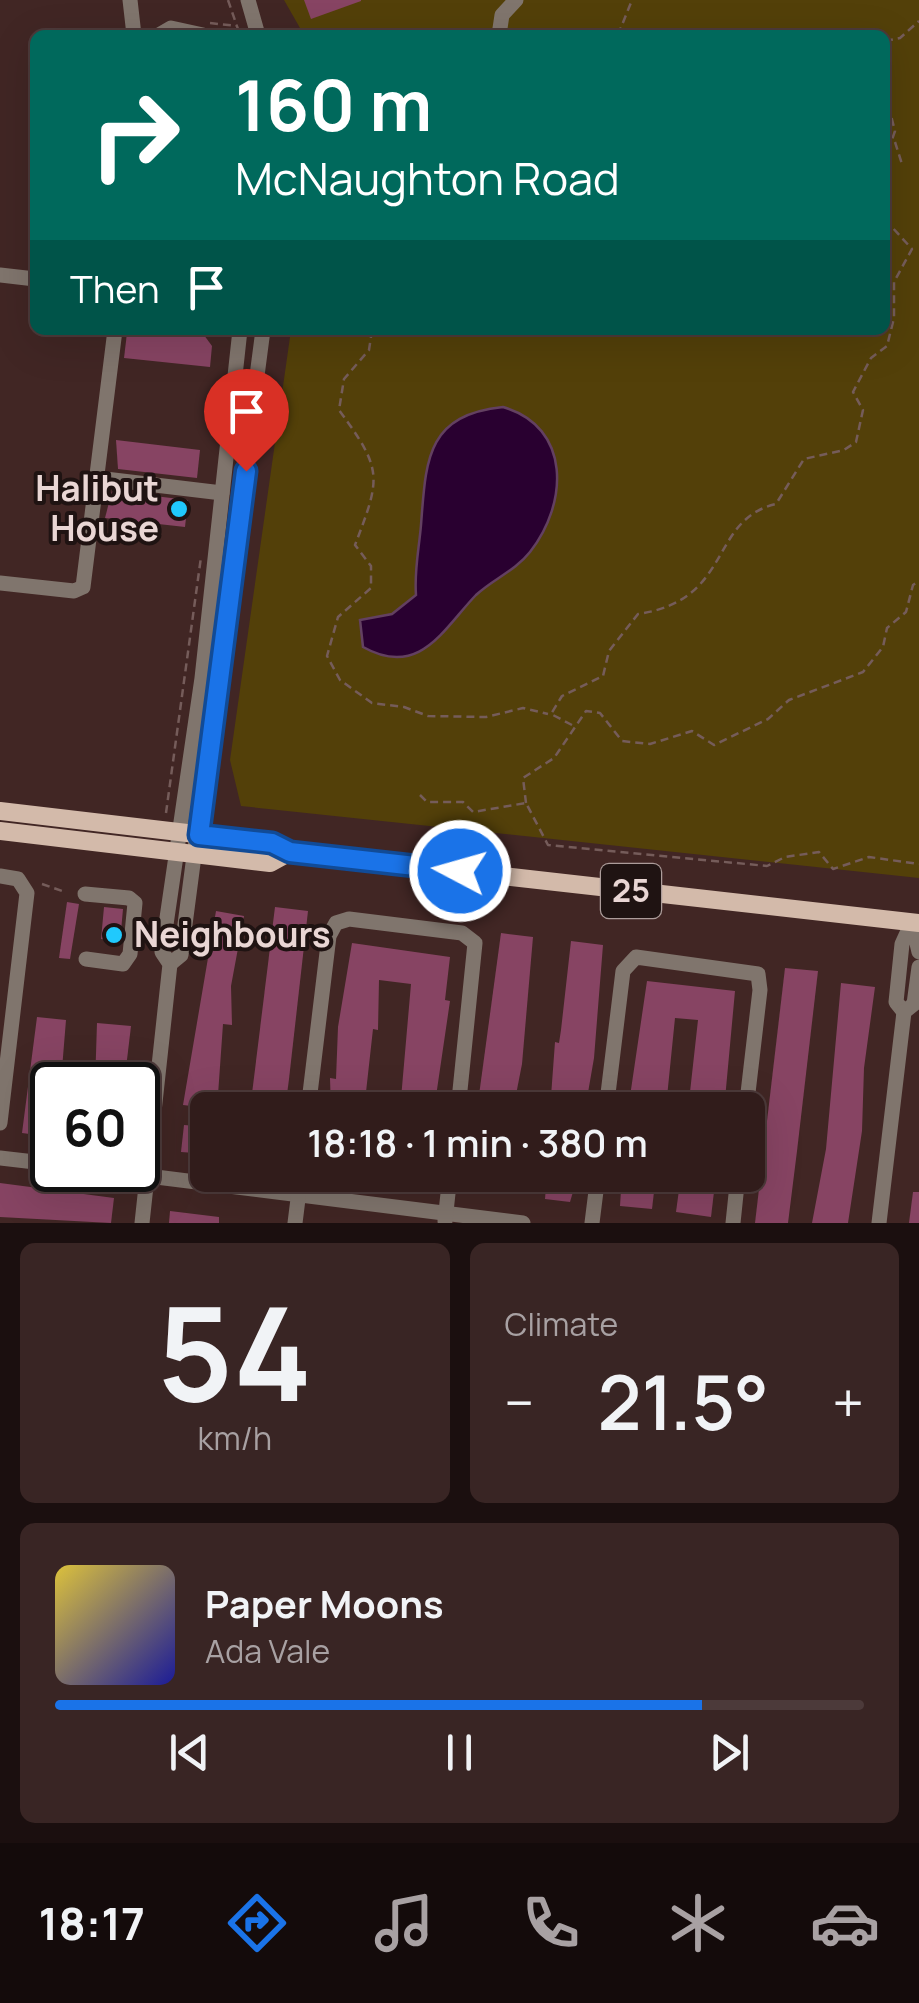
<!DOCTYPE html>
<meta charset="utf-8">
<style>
body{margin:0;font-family:Manrope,sans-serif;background:#392524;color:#f1f3f6;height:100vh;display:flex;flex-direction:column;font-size:38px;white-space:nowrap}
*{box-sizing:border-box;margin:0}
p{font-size:32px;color:#a8a1a3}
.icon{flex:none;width:55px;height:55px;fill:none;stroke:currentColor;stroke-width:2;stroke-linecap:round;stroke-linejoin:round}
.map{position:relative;height:1223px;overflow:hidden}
.side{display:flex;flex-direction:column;gap:20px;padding:20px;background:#1b0f0f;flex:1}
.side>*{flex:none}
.top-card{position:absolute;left:30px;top:30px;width:860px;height:305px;border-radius:15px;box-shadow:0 10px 40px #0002,0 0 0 2px #4c3a3a;background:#00695c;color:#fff;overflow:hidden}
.speed{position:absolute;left:30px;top:1062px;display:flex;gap:20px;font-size:50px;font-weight:700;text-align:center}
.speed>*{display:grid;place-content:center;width:130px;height:130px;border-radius:50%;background:#311c1b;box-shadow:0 10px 40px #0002,0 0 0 2px #4c3a3a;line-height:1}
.speed .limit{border:5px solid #111;border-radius:15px;background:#fff;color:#111}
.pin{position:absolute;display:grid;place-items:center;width:85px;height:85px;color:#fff;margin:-102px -42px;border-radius:50% 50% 50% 0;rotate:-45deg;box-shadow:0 0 10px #0007}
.pin .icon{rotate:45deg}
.me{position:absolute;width:110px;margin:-55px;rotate:276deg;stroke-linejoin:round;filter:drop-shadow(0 0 8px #0008)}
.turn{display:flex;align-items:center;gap:35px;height:210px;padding:0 40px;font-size:45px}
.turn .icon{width:130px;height:130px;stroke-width:2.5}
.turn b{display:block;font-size:70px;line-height:85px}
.then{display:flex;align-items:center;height:95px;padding:0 40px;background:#0003;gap:20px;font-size:38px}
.big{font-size:75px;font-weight:600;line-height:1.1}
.side .tile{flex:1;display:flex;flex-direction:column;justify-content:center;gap:15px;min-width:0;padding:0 35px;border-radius:15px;background:#392524}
.side .dial{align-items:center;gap:0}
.dial b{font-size:130px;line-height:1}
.song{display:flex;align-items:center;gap:30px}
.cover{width:120px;height:120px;border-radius:15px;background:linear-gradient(135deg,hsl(50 70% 55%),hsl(240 70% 35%))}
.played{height:10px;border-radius:5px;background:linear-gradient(90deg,#1a73e8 80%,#4c3a3a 80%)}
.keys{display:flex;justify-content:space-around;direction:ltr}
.heat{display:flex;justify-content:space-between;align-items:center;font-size:55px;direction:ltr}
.side .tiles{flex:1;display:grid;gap:20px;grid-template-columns:1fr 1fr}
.tile:last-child{grid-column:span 2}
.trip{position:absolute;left:190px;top:1092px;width:575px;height:100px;border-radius:15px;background:#311c1b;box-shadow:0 10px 40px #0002,0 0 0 2px #4c3a3a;font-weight:600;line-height:100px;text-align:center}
.menu{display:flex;height:160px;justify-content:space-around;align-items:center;background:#140b0b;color:#a8a1a3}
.menu .icon{width:70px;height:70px}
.menu .active{color:#1a73e8}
.menu b{font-size:45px;color:#f1f3f6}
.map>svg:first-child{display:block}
</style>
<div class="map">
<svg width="919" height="1223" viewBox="0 0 919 1223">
<rect width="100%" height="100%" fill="#412624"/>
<polygon fill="#534009" points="284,0 919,0 919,878 241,806 230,760 291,330 885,330 885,35 304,35"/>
<path fill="#290030" stroke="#634061" stroke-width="2.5" d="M 503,407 C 572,427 568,504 530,552 C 515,571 493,579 476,595 C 444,628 420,679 363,647 L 360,620 L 392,614 L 416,595 C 414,571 419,549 421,525 C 426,460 426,415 503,407 Z"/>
<g fill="#874463">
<polygon points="304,0 361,0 361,1 311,19"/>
<polygon points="131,330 201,331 212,346 210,367 124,358 127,333"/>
<polygon points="116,440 200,450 197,478 118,469"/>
<polygon points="112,491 188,500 185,527 105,518"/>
<polygon points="67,902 79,904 70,959 59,958"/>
<polygon points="104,907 123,909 120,942 101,939"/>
<polygon points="275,907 308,911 289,1079 285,1110 250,1110"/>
<polygon points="216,911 244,916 231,986 232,1025 223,1024 217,1109 183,1105"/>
<polygon points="501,933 533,937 522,1064 513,1110 477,1110"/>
<polygon points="571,941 603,945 594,1058 585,1110 550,1110 555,1042 559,1043 561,1030"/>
<polygon points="352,943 450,957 445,1000 450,1001 434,1110 400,1110 411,984 379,980 378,1030 373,1029 364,1110 331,1110 330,1078 336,1079 338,1027"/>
<polygon points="785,968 818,971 797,1151 788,1223 755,1223"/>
<polygon points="647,981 735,991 724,1110 688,1110 698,1020 675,1018 666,1107 628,1110"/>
<polygon points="841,983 875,987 864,1068 862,1131 848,1223 812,1223 826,1149"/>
<polygon points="37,1017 66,1020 62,1069 58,1085 52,1085 52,1137 22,1133"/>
<polygon points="97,1023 131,1026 124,1085 95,1085"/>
<polygon points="184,1125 208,1127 208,1154 181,1152"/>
<polygon points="474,1175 501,1175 498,1193 472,1190"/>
<polygon points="547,1175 578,1175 570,1202 545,1199"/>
<polygon points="622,1175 656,1175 652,1209 620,1206"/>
<polygon points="681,1175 716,1175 711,1217 676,1212"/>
<polygon points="0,1183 114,1198 111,1223 0,1217"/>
<polygon points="913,1192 919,1192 919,1223 909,1223"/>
<polygon points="170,1211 219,1217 219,1223 169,1223"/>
</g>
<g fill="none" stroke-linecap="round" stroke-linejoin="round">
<g stroke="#755c5a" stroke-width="2.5" stroke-dasharray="8 5" stroke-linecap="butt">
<polyline points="228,0 240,35"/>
<polyline points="210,23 237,26"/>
<polyline points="618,35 632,0"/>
<polyline points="885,41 900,38 919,21"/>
<polyline points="885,93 895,131 885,160"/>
<polyline points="895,142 902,164"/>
<path d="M 372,330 L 369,350 L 344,379 L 339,410 C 383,470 381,477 355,545 L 371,566 L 371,588 L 338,617 L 327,656 L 340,680 L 372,703 L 404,707 L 428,716 L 486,717 L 523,708 L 548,714"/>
<path d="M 572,725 L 551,714 L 562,696 L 603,676 L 609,651 L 638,614 C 734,600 708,520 776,504 L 804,459 L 844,450 L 856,442 L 863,410 L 853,392 L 871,358 L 887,346 L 894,318 L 894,282 L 912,249 L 891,226 L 885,207"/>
<polyline points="420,795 427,802 463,802 473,812 526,803 548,845 767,866 785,857 819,852 833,869 869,857 919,864"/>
<polyline points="526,803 523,778 554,758 586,711 600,713 622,741 650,744 692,731 714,745 768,719 789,700 863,672 883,647 887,628 906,612 913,585 919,581"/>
<polyline points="166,813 201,557"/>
<polyline points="42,884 62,891"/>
</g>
<g stroke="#80756d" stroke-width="15">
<polyline points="130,0 134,35"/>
<polyline points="248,0 258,35"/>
<polyline points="159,35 171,28 203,35"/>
<polyline points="499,35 502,15 516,0"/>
<polyline points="0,275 35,279"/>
<polyline points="97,478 222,493"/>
<polyline points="0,583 74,591 83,587 115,330"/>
<polyline points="0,876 18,879 27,893 0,1123"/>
<polyline points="85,894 129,898 135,903 130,954 123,964 86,959"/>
<polyline points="912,922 919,952"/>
<polyline points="170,964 181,955 263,330"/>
<polyline points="904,1012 896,1002 902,944 912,922"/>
<polyline points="308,1110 329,936 336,923 349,919 462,933 475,943 458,1110"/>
<polyline points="606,1110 623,971 636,957 758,974 760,990 746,1110"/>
<polyline points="0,1158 52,1164"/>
<polyline points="100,1170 523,1223"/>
<polyline points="445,1221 450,1175"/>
<polyline points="142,1223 170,964 162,952 202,678 240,330"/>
<polyline points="295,1223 301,1175"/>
<polyline points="592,1223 598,1175"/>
<polyline points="733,1223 738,1175"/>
<polyline points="879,1223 904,1012 914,1004 919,967"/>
</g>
<g stroke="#d3baaa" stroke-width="18">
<polyline points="0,811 272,843 290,852 919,923"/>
<polyline points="0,831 270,863 290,852"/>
</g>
</g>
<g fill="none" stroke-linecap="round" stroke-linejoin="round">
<defs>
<polyline id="route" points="246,471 199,835 272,843 290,852 460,871"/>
</defs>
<use href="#route" stroke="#114b97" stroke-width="25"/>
<use href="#route" stroke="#1a73e8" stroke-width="18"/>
</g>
<g fill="#20c9fd" stroke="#1f1312" stroke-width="4">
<circle cx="179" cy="509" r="10"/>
<circle cx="114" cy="935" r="10"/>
</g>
<g text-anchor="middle" stroke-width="8" stroke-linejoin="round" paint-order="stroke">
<rect fill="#1f1312" stroke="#ac9c9a" stroke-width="2.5" x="601" y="864" width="60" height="54" rx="8"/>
<g font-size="32" font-weight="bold" fill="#e9d6d4">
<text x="631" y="902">25</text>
</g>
<g font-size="35" font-weight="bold" fill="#e9d6d4" stroke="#1f1312" text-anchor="end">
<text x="159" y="501">Halibut<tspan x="159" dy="40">House</tspan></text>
<text x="134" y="947" text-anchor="start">Neighbours</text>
</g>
</g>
</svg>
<div class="speed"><div class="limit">60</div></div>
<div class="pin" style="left:246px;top:471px;background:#d93025"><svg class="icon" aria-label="arrive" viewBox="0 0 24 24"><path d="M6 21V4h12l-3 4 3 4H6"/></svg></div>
<svg class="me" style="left:460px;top:871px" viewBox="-20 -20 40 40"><circle r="17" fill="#1a73e8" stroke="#fff" stroke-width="3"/><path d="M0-11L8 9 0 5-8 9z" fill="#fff"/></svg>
<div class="trip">18:18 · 1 min · 380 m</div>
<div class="top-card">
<div class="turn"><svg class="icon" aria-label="right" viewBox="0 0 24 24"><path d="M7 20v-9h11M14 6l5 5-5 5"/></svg><div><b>160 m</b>McNaughton Road</div></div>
<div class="then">Then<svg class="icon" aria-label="arrive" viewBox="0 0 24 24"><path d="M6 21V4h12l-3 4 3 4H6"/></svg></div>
</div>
</div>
<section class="side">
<div class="tiles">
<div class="tile dial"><b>54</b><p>km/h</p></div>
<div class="tile"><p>Climate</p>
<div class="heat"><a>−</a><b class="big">21.5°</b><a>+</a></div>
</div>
<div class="tile">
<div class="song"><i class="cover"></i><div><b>Paper Moons</b><p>Ada Vale</p></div></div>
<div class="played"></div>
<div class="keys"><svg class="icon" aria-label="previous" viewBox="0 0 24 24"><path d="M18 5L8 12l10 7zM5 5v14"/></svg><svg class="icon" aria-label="pause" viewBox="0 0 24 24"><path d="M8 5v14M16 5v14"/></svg><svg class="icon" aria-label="next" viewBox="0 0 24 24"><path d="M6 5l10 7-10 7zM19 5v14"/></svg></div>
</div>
</div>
</section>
<nav class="menu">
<b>18:17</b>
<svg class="icon active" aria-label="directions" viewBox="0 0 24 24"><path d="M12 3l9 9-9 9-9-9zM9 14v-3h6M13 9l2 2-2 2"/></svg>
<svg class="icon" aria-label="music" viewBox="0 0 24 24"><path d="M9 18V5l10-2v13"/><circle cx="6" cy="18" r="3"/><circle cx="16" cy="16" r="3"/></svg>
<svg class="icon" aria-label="phone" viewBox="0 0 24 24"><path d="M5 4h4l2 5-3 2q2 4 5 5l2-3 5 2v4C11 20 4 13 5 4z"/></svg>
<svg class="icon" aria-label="climate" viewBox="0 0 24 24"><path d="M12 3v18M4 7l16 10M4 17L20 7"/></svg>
<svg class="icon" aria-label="car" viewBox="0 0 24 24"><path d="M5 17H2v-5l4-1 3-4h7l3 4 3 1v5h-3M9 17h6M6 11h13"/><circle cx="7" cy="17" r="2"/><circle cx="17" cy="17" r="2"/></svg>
</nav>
